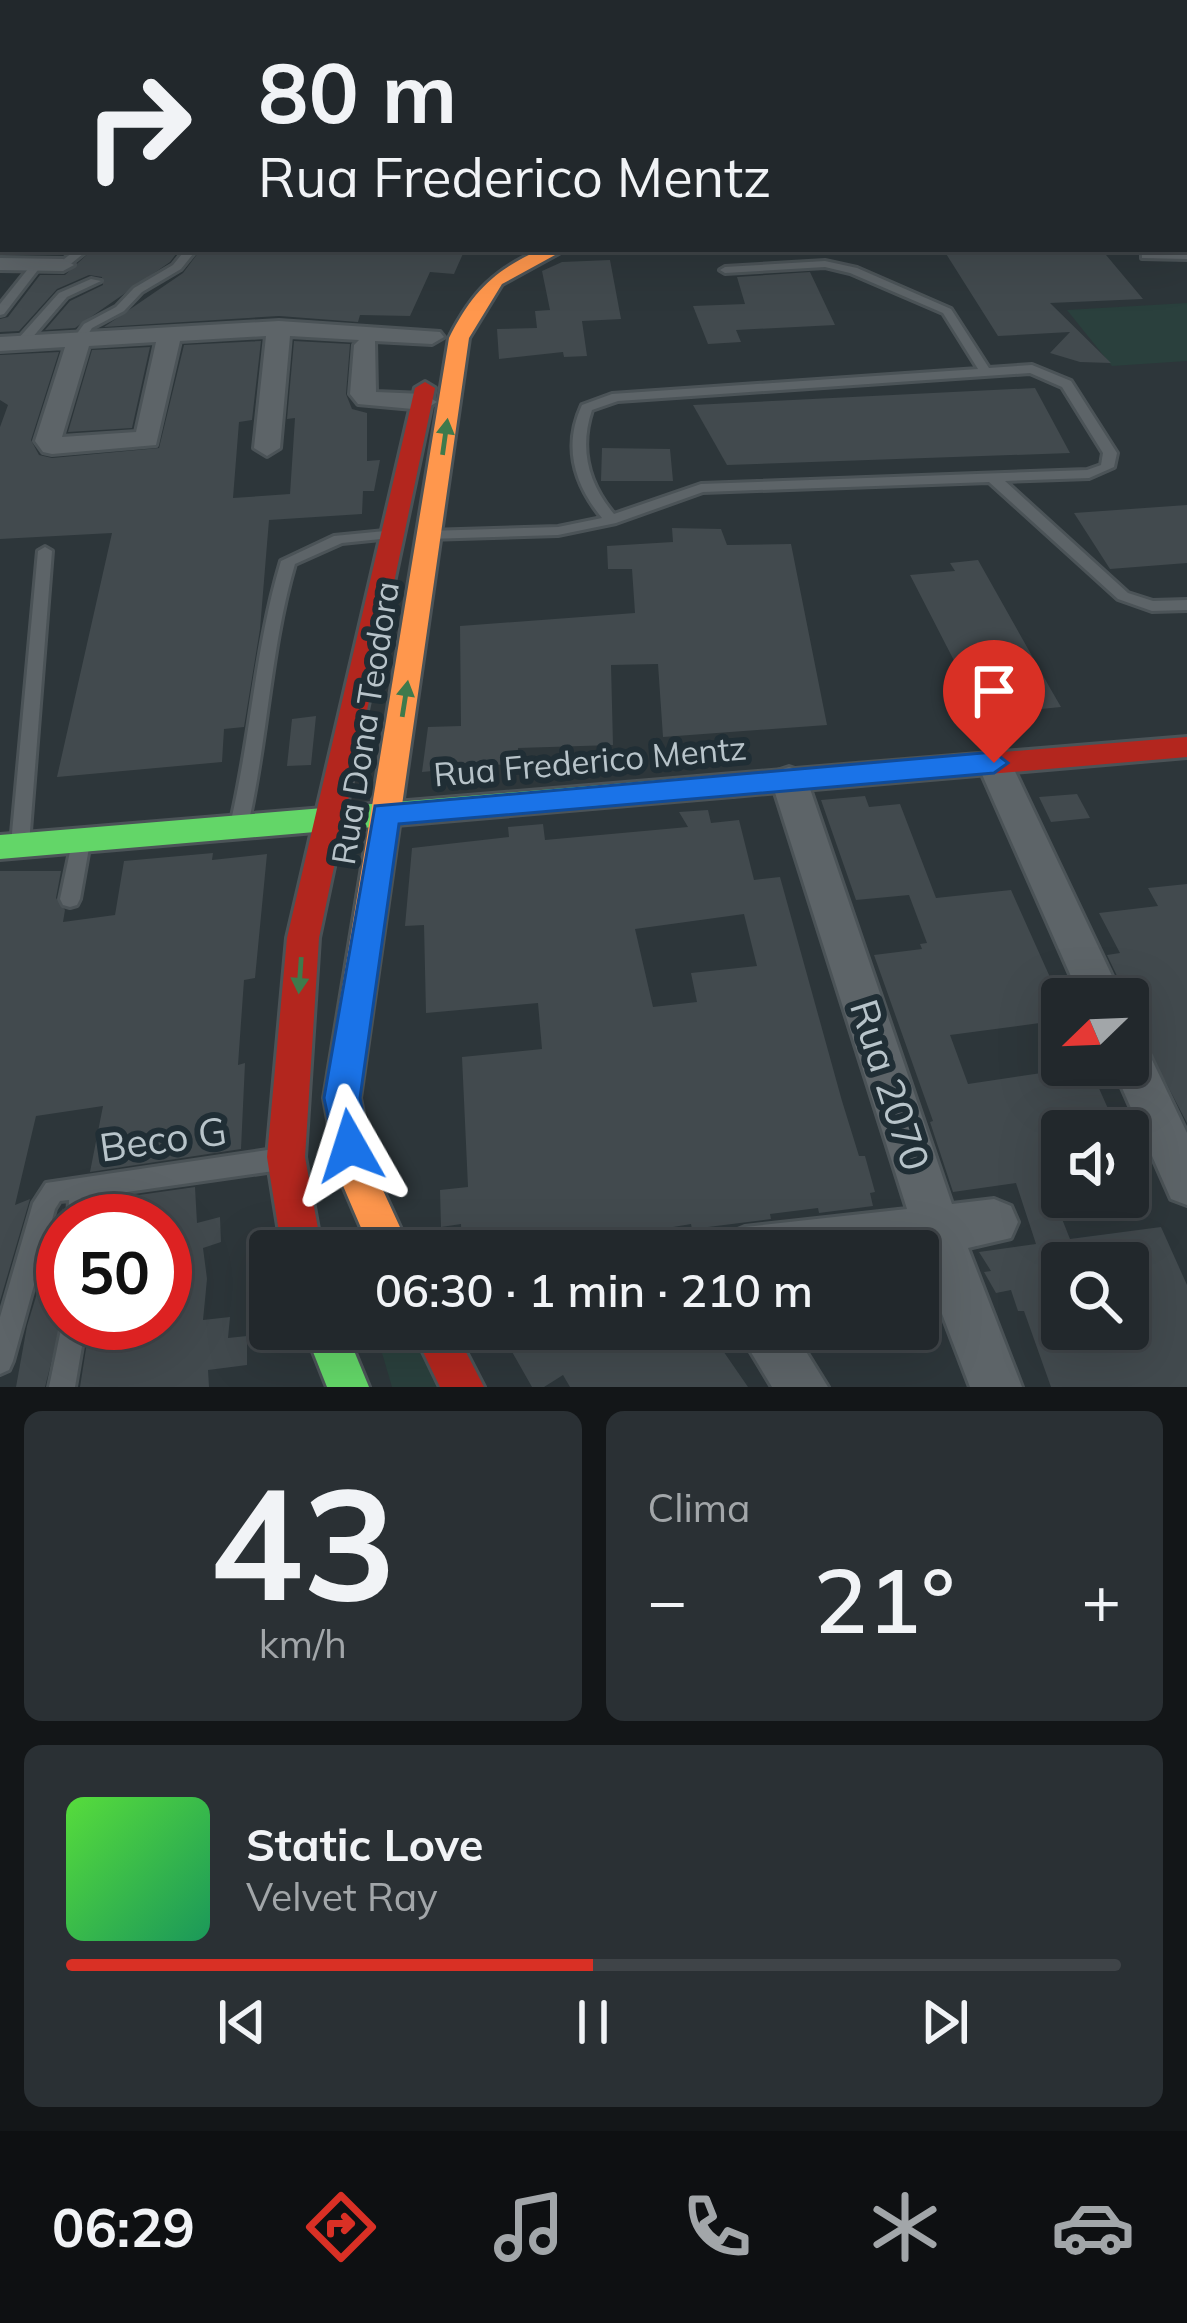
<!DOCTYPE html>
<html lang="pt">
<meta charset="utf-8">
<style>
body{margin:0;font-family:Mulish,sans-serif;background:#2a3034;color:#f1f3f6;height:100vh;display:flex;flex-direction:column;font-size:45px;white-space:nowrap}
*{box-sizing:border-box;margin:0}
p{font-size:39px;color:#a2a6a9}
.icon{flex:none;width:66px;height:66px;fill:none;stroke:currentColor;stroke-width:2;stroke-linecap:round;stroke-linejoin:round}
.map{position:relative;height:1387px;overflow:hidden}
.panel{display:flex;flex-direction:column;gap:24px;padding:24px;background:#131618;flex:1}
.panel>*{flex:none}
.banner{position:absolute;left:0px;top:0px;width:1188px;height:252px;box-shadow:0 12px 48px #0002,0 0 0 3px #3f4448;background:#22282c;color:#f1f3f6;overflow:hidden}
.needle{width:78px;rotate:247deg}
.fabs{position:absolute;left:1041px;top:978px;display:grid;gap:24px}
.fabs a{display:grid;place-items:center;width:108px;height:108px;border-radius:12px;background:#22282c;box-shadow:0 12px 48px #0002,0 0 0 3px #3f4448;font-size:60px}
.speed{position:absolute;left:36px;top:1194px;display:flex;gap:24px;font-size:60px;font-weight:700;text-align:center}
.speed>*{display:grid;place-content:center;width:156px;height:156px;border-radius:50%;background:#22282c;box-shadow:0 12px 48px #0002,0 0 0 3px #3f4448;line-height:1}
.speed .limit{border:18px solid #d22;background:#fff;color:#111}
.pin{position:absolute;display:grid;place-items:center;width:102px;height:102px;color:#fff;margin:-123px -51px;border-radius:50% 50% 50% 0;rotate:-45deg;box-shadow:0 0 12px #0007}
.pin .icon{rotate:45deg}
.me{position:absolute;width:132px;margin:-66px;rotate:354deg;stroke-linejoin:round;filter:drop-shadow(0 0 9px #0008)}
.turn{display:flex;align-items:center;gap:42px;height:252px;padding:0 60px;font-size:54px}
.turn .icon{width:156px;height:156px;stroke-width:2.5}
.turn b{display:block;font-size:84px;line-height:102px}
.big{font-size:90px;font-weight:600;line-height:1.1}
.panel .tile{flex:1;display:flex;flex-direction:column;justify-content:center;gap:18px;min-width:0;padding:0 42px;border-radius:18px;background:#2a3034}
.panel .dial{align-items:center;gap:0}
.dial b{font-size:156px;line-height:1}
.song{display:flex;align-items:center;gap:36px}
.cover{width:144px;height:144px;border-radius:18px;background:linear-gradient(135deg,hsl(110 70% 55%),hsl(150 70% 35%))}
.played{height:12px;border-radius:6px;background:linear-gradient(90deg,#d93025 50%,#3f4448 50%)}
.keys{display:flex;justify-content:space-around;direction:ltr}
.heat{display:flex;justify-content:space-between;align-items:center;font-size:66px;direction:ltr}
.panel .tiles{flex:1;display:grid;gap:24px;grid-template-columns:1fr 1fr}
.tile:last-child{grid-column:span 2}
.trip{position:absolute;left:249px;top:1230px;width:690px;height:120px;border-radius:12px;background:#22282c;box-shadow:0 12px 48px #0002,0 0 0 3px #3f4448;font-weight:600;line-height:120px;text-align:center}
.dock{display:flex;height:192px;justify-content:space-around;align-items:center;background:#0e1012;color:#a2a6a9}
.dock .icon{width:84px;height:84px}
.dock .selected{color:#d93025}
.dock b{font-size:54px;color:#f1f3f6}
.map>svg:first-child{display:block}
</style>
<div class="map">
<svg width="1187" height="1387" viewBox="0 0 1187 1387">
<rect width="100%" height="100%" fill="#2d363a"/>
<g fill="#2a403d">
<polygon points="1187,303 1187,361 1112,366 1067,310"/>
<polygon points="375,1329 411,1329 440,1387 392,1387"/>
</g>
<g fill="#424a4e" fill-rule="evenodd">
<polygon points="93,249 180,249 170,262 75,328 45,330 70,301 103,285 102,277 89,275 57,289 19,331 0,332 0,319 8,317 40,275 65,275"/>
<polygon points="201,249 311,249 311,255 353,249 465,249 454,274 430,272 410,316 360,315 358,322 279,316 104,327 183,273"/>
<polygon points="943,249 1101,249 1143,299 1050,303 1111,363 1080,362 1050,353 1070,332 998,336"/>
<polygon points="610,260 621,319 582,321 587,356 564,357 563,352 499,359 497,329 537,328 535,311 550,310 542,271 562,262"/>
<polygon points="810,272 835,325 736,330 741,342 708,344 693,306 745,304 737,277"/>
<polygon points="261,341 252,420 239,422 233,498 290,494 295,418 287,419 294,341 350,344 346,394 352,409 367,413 367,461 380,460 374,491 363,491 362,514 269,520 260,629 244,727 224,729 222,762 57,777 112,533 0,539 0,427 8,405 0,400 0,355 59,352 31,440 39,455 52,458 159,448 184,345"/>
<polygon points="150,347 132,428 68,432 92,350"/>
<polygon points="1035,388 1070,453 727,465 693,405"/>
<polygon points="602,448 670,449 673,481 601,481"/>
<polygon points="1187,505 1187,563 1110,569 1074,513"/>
<polygon points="672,528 721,529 727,545 791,544 827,725 663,737 658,664 611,665 613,745 518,748 518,763 422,772 428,727 461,726 460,626 635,613 632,569 608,569 607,546 673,542"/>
<polygon points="978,560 1050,688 1061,707 982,715 910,575 955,571 950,563"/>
<polygon points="316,716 311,765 287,766 292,719"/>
<polygon points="1077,794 1090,818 1051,822 1039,797"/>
<path d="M 865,796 L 869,807 L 900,804 L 936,898 L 1011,890 L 1062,1004 L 1062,1020 L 950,1035 L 968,1084 L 1089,1066 L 1118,1131 L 1062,1131 L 1062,1158 L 1039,1161 L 1070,1239 L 1161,1227 L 1187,1285 L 1187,1387 L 1051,1387 L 1024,1311 L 1018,1311 L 1011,1290 L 996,1293 L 984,1272 L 991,1271 L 979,1252 L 1036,1244 L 1016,1183 L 953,1192 L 930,1122 L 933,1121 L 874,955 L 922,949 L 920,944 L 927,943 L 909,895 L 856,900 L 821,800 ZM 1062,1263 L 1128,1263 L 1128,1329 L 1062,1329 Z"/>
<path d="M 708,810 L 711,823 L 739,820 L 754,880 L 780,877 L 842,1101 L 859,1156 L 865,1156 L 875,1192 L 870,1193 L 873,1206 L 819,1213 L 818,1208 L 770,1214 L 771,1219 L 692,1229 L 691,1224 L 554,1247 L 554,1244 L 462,1250 L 461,1224 L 441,1227 L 440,1190 L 468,1187 L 462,1057 L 542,1049 L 538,1003 L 426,1013 L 424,925 L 405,926 L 412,848 L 509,837 L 508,827 L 543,824 L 545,840 L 688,827 L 679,812 ZM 744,914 L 757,966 L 691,973 L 697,1002 L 653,1007 L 635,929 Z"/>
<polygon points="213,853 212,860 267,854 255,978 244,980 238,1065 245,1063 241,1149 90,1172 103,1106 36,1116 15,1205 30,1199 0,1301 0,871 61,871 56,898 65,910 63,922 115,915 124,861"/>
<polygon points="1187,884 1187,1123 1128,1010 1128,999 1107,955 1120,953 1099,913 1158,906 1148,888"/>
<polygon points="195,1187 197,1223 220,1217 221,1242 203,1248 207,1279 203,1320 230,1317 228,1338 247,1336 247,1365 208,1370 209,1387 80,1387 90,1323 108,1323 106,1341 165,1334 165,1221 97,1221 97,1201"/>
<polygon points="63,1208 63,1316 45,1387 16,1387 27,1326"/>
<polygon points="499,1329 708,1329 748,1387 570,1387 563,1375 544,1387 532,1387"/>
</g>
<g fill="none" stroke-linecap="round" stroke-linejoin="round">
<defs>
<g id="lane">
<rect x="368" y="0" width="8" height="3"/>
<polygon points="609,0 617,0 618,3 610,3"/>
<polygon points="635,0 643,0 644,3 636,3"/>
<polygon points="683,0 691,0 692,3 684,3"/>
<polygon points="713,0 721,0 723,3 715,3"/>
<polygon points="763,0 771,0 773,3 765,3"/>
<rect x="0" y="147" width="3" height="6"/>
<polygon points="77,249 89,249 67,267 59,267 59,263"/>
<polygon points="186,249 197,249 181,269 142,292 124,311 92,328 83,342 75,342 73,339 84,324 116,307 134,288 173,265"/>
<polygon points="1146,253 1187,253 1187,259 1142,258 1142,254"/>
<path d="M 825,261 L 857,268 L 951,309 L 989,368 L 1032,365 L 1071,381 L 1117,453 L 1114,467 L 1089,478 L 1005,481 L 1128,593 L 1153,601 L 1187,600 L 1187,610 L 1152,611 L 1118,599 L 989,482 L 703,492 L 616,523 L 558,535 L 427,539 L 420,535 L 427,531 L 558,527 L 602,518 C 574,484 563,446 582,405 L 612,394 L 978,369 L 943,313 L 850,273 L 825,267 L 725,273 L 720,270 L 725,267 ZM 1030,373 L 1062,387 L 1103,453 L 1101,465 L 1087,470 L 701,484 L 614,514 C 588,483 579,449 592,410 L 618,401 Z"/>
<polygon points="32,264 41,266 4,314 0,315 0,304"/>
<polygon points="91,279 101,281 67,297 25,346 17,346 17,340 59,293"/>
<path d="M 395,530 L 400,531 L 402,534 L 400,537 L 342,543 L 295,564 C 270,649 268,738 248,825 L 245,830 L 233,830 L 230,825 C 251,738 255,647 281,561 L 334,536 Z"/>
<polygon points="45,547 52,551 29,844 27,849 20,851 13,849 11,844 38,551"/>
<polygon points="81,835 88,837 90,842 80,899 77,905 70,907 63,905 60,899 72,842 74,837"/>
<polygon points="274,1149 282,1152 285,1160 282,1168 274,1171 92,1197 92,1221 68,1221 69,1200 60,1201 55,1209 13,1361 9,1370 0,1374 0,1317 33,1203 46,1183"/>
<polygon points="63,1320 63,1323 86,1323 75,1387 49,1387"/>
</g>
<g id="street">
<polygon points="0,136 3,136 0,150"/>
<rect x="0" y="194" width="3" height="12"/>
<polygon points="0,258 63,259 74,265 63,271 0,270"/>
<path d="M 279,321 L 440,332 L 444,337 L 432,344 L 375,341 L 376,392 L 424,394 L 437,402 L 424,410 L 358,404 L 350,394 L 354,345 L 359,340 L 290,336 L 280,448 L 267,456 L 254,448 L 266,336 L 180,341 L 156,445 L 52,454 L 43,452 L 35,441 L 65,347 L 0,351 L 0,337 ZM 156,342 L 136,432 L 62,437 L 89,346 Z"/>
<polygon points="994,750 1006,754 1011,763 1123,999 1081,999 977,763 982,754"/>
<polygon points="789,767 801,771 807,780 952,1204 994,1199 1011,1206 1018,1222 1011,1238 968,1248 1022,1387 970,1387 918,1251 721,1251 728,1234 745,1227 907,1209 771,780 777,771"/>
<polygon points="1128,1035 1143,1041 1187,1133 1187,1205 1171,1199 1112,1065 1128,1065"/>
<polygon points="737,1329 792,1329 828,1387 772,1387"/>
</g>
<g id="fast">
<polygon points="733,774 743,777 747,785 743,793 733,796 0,859 0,835"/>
<polygon points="304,1329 345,1329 369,1387 327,1387"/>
</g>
<g id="slow">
<rect x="913" y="0" width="12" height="3"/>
<path d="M 542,249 L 566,249 L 502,284 L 469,338 L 360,1098 L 375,1173 L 411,1251 L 371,1251 L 338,1174 L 324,1098 L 449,338 C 472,292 495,269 542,249 Z"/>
</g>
<g id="jam">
<rect x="1185" y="28" width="2" height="8"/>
<rect x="0" y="79" width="3" height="8"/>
<polygon points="425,382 435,388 319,938 305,1157 322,1251 282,1251 267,1157 287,938 415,388"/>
<polygon points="1187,737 1187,757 733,796 723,793 719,785 723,777 733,774"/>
<polygon points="412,1329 454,1329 484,1387 440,1387"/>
</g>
</defs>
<use href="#lane" stroke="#4b5357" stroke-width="6"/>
<use href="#street" stroke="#4b5357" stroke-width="6"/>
<use href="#fast" stroke="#4b5357" stroke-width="6"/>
<use href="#slow" stroke="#4b5357" stroke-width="6"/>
<use href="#jam" stroke="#4b5357" stroke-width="6"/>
<use href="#lane" fill="#5d6468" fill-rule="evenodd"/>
<use href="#street" fill="#5d6468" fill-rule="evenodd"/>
<use href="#fast" fill="#63d668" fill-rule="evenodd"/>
<use href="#slow" fill="#ff974d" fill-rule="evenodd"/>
<use href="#jam" fill="#b3261e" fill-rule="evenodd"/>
</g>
<defs><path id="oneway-solid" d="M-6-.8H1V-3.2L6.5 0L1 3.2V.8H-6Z" transform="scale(3)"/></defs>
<g fill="#3e7a4c">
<use href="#oneway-solid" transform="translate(445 437) rotate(-82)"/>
<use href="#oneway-solid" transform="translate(405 699) rotate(-81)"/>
<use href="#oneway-solid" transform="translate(300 975) rotate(94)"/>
</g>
<polygon fill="#1a73e8" stroke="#114b97" stroke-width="3" points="994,752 1008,763 994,773 399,824 360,1098 369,1146 363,1159 350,1164 337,1159 324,1098 375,806"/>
<g text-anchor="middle" stroke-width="12" stroke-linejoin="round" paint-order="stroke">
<g font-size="33" fill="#b8c4ca" stroke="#202e35">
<text transform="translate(365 723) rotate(-81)" y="12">Rua Dona Teodora</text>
<text transform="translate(590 761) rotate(-5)" y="12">Rua Frederico Mentz</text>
</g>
<g font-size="39" fill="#b8c4ca" stroke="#202e35">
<text transform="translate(890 1085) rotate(72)" y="14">Rua 2070</text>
<text transform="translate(163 1139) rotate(-8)" y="14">Beco G</text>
</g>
</g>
</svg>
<div class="fabs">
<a><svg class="needle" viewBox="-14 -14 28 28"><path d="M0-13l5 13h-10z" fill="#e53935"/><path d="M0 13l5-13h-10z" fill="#a2a6a9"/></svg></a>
<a><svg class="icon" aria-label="sound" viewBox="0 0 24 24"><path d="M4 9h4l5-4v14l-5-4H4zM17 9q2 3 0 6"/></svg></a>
<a><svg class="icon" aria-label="search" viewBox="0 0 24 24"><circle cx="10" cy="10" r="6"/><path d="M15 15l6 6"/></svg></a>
</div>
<div class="speed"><div class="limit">50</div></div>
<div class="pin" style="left:994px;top:763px;background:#d93025"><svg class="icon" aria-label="arrive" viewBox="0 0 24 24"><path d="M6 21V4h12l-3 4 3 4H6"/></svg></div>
<svg class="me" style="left:350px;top:1146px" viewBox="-20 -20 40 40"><path d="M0-17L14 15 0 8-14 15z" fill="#1a73e8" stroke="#fff" stroke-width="4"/></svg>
<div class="trip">06:30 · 1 min · 210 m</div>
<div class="banner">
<div class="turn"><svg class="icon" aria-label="right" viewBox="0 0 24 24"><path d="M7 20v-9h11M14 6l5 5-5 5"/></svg><div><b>80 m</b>Rua Frederico Mentz</div></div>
</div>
</div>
<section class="panel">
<div class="tiles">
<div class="tile dial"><b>43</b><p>km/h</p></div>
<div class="tile"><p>Clima</p>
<div class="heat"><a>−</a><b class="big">21°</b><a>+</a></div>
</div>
<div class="tile">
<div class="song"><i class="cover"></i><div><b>Static Love</b><p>Velvet Ray</p></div></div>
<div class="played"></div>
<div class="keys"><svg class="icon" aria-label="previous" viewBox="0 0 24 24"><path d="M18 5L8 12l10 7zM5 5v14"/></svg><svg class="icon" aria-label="pause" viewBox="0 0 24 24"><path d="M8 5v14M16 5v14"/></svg><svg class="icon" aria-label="next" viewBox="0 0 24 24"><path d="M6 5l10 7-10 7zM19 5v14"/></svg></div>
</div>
</div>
</section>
<nav class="dock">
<b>06:29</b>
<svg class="icon selected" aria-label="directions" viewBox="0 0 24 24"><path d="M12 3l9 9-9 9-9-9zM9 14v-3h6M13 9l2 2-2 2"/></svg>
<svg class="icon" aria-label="music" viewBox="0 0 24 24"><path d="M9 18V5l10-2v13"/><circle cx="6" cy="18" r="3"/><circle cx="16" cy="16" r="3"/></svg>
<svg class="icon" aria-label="phone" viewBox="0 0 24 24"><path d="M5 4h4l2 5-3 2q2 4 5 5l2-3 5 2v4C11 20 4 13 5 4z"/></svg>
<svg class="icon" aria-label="climate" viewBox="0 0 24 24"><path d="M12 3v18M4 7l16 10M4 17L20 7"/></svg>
<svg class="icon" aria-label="car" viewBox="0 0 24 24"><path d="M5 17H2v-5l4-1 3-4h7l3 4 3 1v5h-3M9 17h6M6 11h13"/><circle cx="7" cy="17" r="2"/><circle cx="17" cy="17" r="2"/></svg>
</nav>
